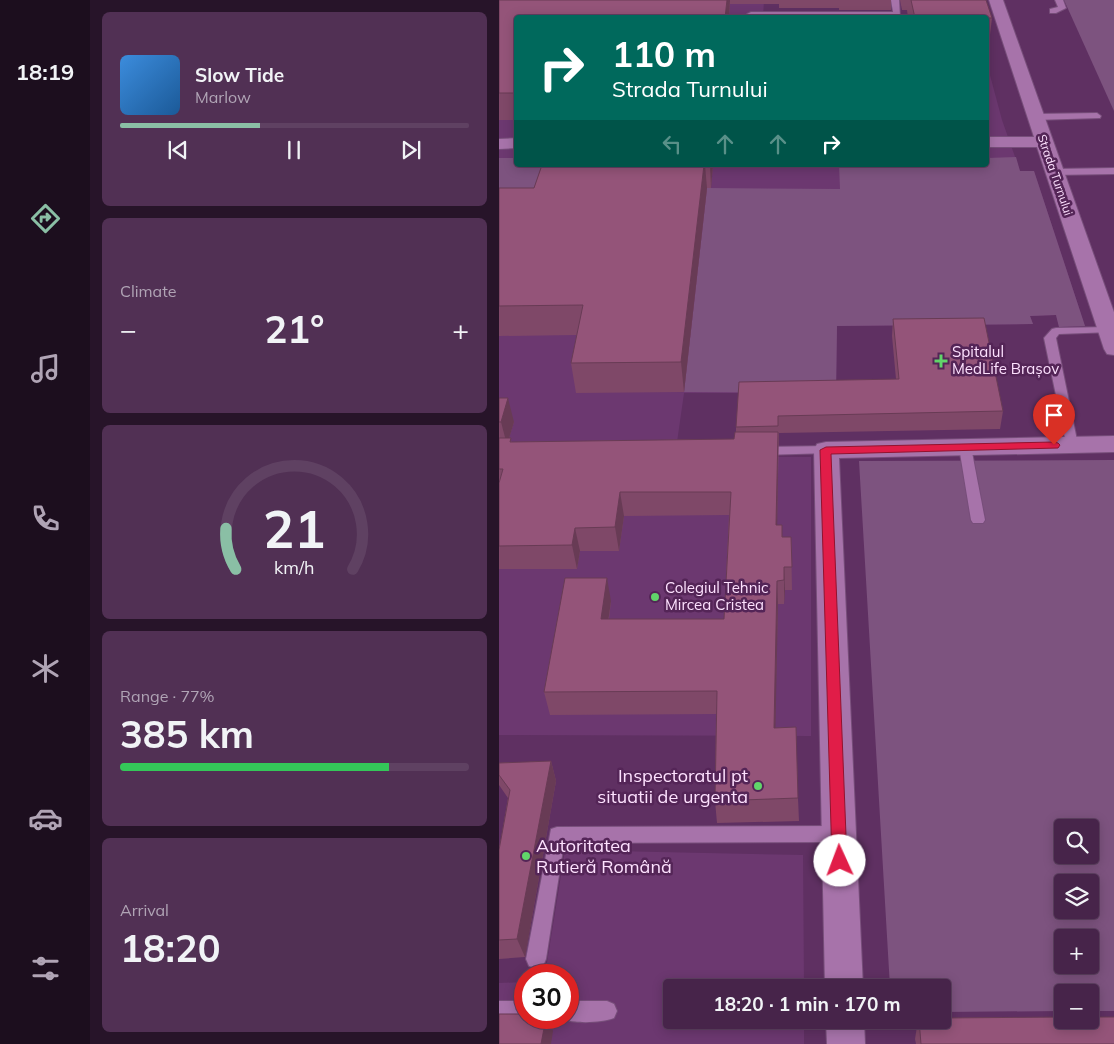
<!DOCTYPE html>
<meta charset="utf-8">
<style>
body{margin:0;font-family:Mulish,sans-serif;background:#513054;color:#f1f3f6;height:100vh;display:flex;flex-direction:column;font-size:19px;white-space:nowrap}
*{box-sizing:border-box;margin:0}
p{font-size:16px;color:#b0a4b5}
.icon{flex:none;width:28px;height:28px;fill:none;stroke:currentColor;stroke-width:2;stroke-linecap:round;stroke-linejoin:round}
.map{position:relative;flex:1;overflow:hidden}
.sheet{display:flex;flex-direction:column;gap:12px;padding:12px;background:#271429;width:409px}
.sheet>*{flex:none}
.top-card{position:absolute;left:15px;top:15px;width:475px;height:152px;border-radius:5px;box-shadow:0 2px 12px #0003,0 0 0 1px #5f4162;background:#00695c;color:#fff;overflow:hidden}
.tools{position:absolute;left:555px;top:819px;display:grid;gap:10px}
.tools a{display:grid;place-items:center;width:45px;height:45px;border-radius:5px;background:#47244a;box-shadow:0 2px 12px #0003,0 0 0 1px #5f4162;font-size:25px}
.speed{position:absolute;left:15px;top:964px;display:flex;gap:10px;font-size:25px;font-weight:700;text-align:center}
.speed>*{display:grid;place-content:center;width:65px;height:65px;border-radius:50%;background:#47244a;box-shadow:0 2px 12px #0003,0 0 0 1px #5f4162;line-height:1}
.speed .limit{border:8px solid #d22;background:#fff;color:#111}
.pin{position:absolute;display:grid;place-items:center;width:42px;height:42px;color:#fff;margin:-51px -21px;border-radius:50% 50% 50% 0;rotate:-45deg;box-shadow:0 0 5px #0007}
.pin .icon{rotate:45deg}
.me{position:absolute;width:55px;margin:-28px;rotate:358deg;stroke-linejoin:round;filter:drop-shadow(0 0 4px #0008)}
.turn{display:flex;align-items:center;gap:18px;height:105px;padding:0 15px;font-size:22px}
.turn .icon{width:65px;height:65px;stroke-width:2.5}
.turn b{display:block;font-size:35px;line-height:42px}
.lanes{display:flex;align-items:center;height:48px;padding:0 15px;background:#0003;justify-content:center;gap:25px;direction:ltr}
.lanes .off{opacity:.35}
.big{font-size:38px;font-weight:700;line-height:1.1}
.sheet .card{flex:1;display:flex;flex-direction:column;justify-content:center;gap:8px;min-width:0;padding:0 18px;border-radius:8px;background:#513054}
.sheet .dial{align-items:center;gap:0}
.dial svg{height:130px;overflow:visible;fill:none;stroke:#5f4162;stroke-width:7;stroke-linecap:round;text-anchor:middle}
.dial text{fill:#f1f3f6;stroke:none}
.song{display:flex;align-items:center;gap:15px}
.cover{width:60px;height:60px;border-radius:8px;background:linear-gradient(135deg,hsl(210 70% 55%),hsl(210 70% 35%))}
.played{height:5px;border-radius:2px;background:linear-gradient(90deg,#8abfa5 40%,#5f4162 40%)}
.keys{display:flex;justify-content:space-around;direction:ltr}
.heat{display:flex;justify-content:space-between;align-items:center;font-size:28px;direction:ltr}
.charge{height:8px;border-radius:4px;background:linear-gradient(90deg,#34c759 77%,#5f4162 0)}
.trip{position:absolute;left:164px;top:979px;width:288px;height:50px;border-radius:5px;background:#47244a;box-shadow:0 2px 12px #0003,0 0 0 1px #5f4162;font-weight:700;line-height:50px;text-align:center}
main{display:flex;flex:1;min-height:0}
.dock{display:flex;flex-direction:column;width:90px;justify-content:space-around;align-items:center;background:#1c0e1e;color:#b0a4b5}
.dock .icon{width:35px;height:35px}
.dock .on{color:#8abfa5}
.dock b{font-size:22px;color:#f1f3f6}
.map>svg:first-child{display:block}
</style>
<main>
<nav class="dock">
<b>18:19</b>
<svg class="icon on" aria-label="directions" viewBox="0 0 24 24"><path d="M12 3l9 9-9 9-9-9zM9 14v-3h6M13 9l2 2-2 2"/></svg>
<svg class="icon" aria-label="music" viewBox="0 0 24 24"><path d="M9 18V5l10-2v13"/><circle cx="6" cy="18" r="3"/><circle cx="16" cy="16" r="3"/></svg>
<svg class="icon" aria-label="phone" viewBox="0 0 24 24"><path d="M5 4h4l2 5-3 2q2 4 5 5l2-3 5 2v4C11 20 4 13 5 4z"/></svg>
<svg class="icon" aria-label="climate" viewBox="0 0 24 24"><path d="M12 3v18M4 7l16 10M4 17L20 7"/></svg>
<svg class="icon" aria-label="car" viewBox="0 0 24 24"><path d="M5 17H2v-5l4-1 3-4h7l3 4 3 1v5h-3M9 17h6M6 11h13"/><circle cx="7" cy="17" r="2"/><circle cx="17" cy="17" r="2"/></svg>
<svg class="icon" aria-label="filters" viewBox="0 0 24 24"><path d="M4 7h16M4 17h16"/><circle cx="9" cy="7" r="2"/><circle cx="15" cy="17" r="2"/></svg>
</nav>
<section class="sheet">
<div class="card">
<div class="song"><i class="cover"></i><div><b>Slow Tide</b><p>Marlow</p></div></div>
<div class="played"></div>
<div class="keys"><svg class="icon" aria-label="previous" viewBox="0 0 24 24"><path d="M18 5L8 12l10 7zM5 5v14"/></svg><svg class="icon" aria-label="pause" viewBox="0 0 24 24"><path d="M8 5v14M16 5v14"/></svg><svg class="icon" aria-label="next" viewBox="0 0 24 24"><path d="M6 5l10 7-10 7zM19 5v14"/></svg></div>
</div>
<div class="card"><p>Climate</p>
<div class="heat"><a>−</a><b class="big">21°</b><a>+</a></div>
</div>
<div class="card dial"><svg viewBox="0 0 100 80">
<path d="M14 69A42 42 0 1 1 86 69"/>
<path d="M14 69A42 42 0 0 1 8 44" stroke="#8abfa5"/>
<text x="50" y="56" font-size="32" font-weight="700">21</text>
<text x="50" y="72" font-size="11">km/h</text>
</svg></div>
<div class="card"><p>Range · 77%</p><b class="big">385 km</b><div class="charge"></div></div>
<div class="card"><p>Arrival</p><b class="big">18:20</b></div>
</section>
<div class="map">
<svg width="616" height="1044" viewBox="0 0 616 1044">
<rect width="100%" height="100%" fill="#5f3062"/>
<g fill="#6c3870">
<polygon points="0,0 265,0 264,17 18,18 18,165 488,165 488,64 503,120 521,171 535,171 586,326 560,327 557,315 531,316 534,324 338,326 337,393 185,393 176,456 312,457 312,736 0,735"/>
<polygon points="66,850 304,855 305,987 172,988 172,1020 305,1020 305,1044 0,1044 0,983 26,982 26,1018 69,1018 69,975 46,975"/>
</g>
<g fill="#7d537f" fill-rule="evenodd">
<polygon points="565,0 615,0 615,111"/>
<polygon points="517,157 521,171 535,171 586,326 560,327 557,315 531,316 534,324 338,326 337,393 185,392 208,188 341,189 340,165 488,165 488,158"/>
<polygon points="0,158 17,158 18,165 171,165 0,216"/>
<path d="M 615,460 L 615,1011 L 591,1011 L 591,992 L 564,992 L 564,1011 L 443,1012 L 442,988 L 391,987 L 360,461 ZM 564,828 L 591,828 L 591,855 L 564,855 ZM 564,882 L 591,882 L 591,910 L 564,910 ZM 564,938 L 591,938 L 591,965 L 564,965 Z"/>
</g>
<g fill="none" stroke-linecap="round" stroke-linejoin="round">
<defs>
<g id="lane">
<polygon points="392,0 400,0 401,16 252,16 248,14 252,12 394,12"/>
<polygon points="556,0 564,0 567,8 557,13 551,13 551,9 559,7"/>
<polygon points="598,113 602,116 601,118 536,120 532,117 536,114"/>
<polygon points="616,168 616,174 555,175 550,172 555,169"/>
<polygon points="609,327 613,328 615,330 613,332 560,334 557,338 579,445 578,448 568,448 545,338 553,329 557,328"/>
<polygon points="466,443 472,447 486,520 484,523 474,523 472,520 460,447"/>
<polygon points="327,446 332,447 333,450 332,453 261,455 255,451 261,447"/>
<polygon points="340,826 346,828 349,834 346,840 340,842 65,843 47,959 44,966 37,968 30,966 27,959 52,829 58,827"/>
<polygon points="0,1001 26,1001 26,1018 33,1018 26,1021 0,1021"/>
<path d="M 69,1001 L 108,1001 L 115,1004 L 118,1011 L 115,1018 C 102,1023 74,1024 62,1018 L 69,1018 Z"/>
</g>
<g id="street">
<polygon points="490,0 504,0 616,315 616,355 608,354 605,349 538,147 488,147 488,137 535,137"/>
<polygon points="18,138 18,148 0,149 0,139"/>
<polygon points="616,436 616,452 340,458 364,988 326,988 315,450 318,444 327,442"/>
<polygon points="327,1020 365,1020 366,1044 328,1044"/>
</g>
</defs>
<use href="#lane" stroke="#774e7a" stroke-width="2"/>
<use href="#street" stroke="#774e7a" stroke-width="2"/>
<use href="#lane" fill="#a773aa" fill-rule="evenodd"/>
<use href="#street" fill="#a773aa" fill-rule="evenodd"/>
</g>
<g fill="#7f4868">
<polygon points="0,0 392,0 392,10 340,10 340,8 280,8 280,4 231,4 230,18 18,18 18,120 0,120"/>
<polygon points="401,0 487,0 493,18 490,43 488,43 488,18 409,18 408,10 403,10"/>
<polygon points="43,165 214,165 212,188 208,188 185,392 77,393 72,363 78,335 0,336 0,188 35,188"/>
<polygon points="394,319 504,411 501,429 280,433 278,525 284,537 292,537 293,590 286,590 285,604 279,604 276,728 299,798 300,821 218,823 216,801 217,714 51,715 45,692 112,601 110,619 225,619 230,515 125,516 120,551 81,551 78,569 0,569 0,398 15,422 10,438 13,442 235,439 237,432 237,427 397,379 393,336"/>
<polygon points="52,761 57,781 26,957 0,959 0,850 9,798 0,785 0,763"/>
<polygon points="419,1020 442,1020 616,1044 417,1044 416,1039"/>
</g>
<g fill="#683b55">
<polygon points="228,0 231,0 230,18 226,18"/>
<polygon points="205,165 206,165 208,188 185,392 182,362"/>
<polygon points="211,165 214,165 212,188"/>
<polygon points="9,398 15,422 8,445 2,422"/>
<polygon points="279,432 279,455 278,548 277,525"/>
<polygon points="121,492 125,516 120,551 116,527"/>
<polygon points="76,528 81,551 78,569 73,545"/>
<polygon points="285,567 286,590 285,604"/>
<polygon points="108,578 112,601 106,643 102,619"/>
<polygon points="278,581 279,604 276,751 275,728"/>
<polygon points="52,761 57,781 26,957 18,939"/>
<polygon points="47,1018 49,1018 54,1031 52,1044 42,1044"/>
</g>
<g fill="#945479" stroke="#683b55">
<polygon points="0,0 228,0 226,18 18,18 18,93 0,93"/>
<polygon points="412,0 487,0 493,18 416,18"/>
<polygon points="43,165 205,165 182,362 72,363 84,305 0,306 0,188 35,188"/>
<polygon points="485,318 504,411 279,416 279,426 237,427 240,382 400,379 394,319"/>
<polygon points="0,398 9,398 2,422 0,422"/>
<polygon points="236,432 279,432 277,525 283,525 283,537 292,537 293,567 285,567 285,580 278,581 275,728 297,727 299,798 216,801 218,691 45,692 66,578 108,578 102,619 225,619 232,492 121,492 116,527 76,528 73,545 0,546 0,483 4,469 0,469 0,438 12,438 11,442 235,439"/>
<polygon points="52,761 18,939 0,940 0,850 11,790 0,775 0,763"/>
<polygon points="0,1014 26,1014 26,1018 47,1018 42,1044 0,1044"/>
<polygon points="564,1017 564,1020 591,1020 591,1017 616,1017 616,1044 422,1044 420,1020 442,1020 442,1018"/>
</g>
<polygon fill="#e11d48" stroke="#92132f" points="555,442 559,443 561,445 559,448 332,454 348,861 346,866 341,868 336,866 333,861 321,450 327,447"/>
<g fill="#61d56a" stroke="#542557" stroke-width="2">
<path d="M439.5 353.5h5v5h5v5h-5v5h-5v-5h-5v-5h5z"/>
<circle cx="156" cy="597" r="5"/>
<circle cx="259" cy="786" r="5"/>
<circle cx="27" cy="856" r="5"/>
</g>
<g text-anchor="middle" stroke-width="5" stroke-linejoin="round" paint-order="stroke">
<g font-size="12" fill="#fde1fe" stroke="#542557">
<text transform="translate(556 175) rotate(71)" y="4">Strada Turnului</text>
</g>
<g font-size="15" fill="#fde1fe" stroke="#542557" text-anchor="start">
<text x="453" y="357">Spitalul<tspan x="453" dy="17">MedLife Brașov</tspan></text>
<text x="166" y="593">Colegiul Tehnic<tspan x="166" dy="17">Mircea Cristea</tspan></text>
</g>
<g font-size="18" fill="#fde1fe" stroke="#542557" text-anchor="end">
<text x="249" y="782">Inspectoratul pt<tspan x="249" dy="21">situatii de urgenta</tspan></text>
<text x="37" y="852" text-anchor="start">Autoritatea<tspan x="37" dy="21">Rutieră Română</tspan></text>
</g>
</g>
</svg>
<div class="tools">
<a><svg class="icon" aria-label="search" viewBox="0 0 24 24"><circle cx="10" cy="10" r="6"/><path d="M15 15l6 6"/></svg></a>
<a><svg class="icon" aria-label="layers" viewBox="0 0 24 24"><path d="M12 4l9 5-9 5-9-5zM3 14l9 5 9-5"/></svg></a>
<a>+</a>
<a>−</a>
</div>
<div class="speed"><div class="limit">30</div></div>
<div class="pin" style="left:555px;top:445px;background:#d93025"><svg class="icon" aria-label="arrive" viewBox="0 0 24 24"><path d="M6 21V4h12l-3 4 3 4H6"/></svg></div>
<svg class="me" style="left:341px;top:861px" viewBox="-20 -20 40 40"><circle r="19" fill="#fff"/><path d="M0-13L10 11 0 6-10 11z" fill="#e11d48"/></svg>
<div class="trip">18:20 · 1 min · 170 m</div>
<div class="top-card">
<div class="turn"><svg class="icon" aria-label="right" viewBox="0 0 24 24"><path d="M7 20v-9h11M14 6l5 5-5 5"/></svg><div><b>110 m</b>Strada Turnului</div></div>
<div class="lanes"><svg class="icon off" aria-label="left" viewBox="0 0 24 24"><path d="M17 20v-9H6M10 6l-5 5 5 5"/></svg><svg class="icon off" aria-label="ahead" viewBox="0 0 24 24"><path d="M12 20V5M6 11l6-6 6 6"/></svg><svg class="icon off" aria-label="ahead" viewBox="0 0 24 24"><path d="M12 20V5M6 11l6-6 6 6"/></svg><svg class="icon" aria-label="right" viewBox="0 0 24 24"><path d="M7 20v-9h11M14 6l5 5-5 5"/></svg></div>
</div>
</div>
</main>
